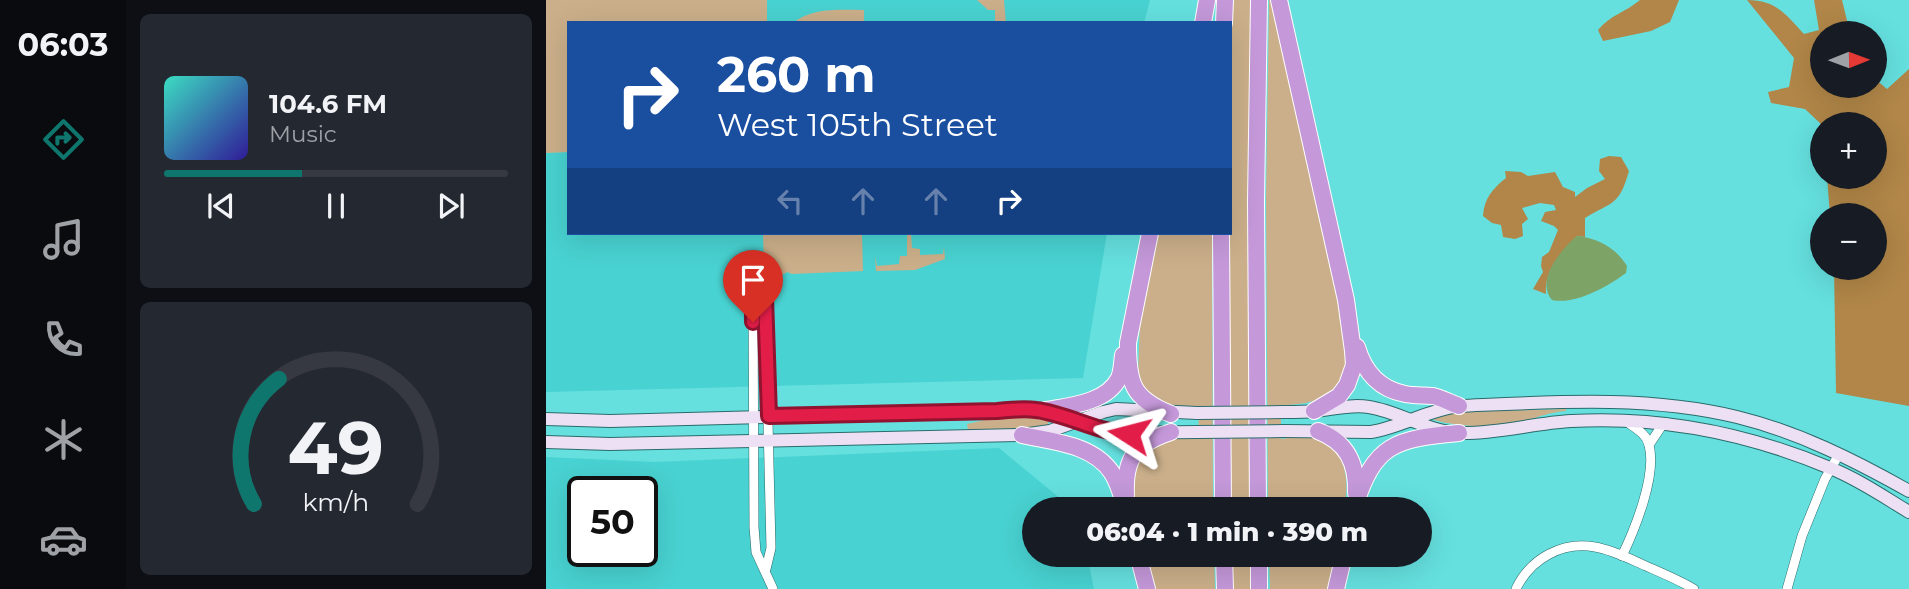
<!DOCTYPE html>
<meta charset="utf-8">
<style>
body{margin:0;font-family:Montserrat,sans-serif;background:#242831;color:#f1f3f6;height:100vh;display:flex;flex-direction:column;font-size:26px;white-space:nowrap}
*{box-sizing:border-box;margin:0}
p{font-size:23px;color:#9ea1a6}
.icon{flex:none;width:38px;height:38px;fill:none;stroke:currentColor;stroke-width:2;stroke-linecap:round;stroke-linejoin:round}
.map{position:relative;flex:1;overflow:hidden}
.drawer{display:flex;flex-direction:column;gap:14px;padding:14px;background:#0d0f14;width:420px}
.drawer>*{flex:none}
.top-card{position:absolute;left:21px;top:21px;width:665px;height:214px;border-radius:0px;box-shadow:0 7px 28px #0002;background:#1a4fa0;color:#fff;overflow:hidden}
.needle{width:46px;rotate:89deg}
.tools{position:absolute;left:1264px;top:21px;display:grid;gap:14px}
.tools a{display:grid;place-items:center;width:77px;height:77px;border-radius:50%;background:#171b24;box-shadow:0 7px 28px #0002;font-size:35px}
.speed{position:absolute;left:21px;top:476px;display:flex;gap:14px;font-size:35px;font-weight:700;text-align:center}
.speed>*{display:grid;place-content:center;width:91px;height:91px;border-radius:50%;background:#171b24;box-shadow:0 7px 28px #0002;line-height:1}
.speed .limit{border:4px solid #111;border-radius:10px;background:#fff;color:#111}
.pin{position:absolute;display:grid;place-items:center;width:60px;height:60px;color:#fff;margin:-72px -30px;border-radius:50% 50% 50% 0;rotate:-45deg;box-shadow:0 0 7px #0007}
.pin .icon{rotate:45deg}
.me{position:absolute;width:77px;margin:-38px;rotate:279deg;stroke-linejoin:round;filter:drop-shadow(0 0 5px #0008)}
.turn{display:flex;align-items:center;gap:24px;height:147px;padding:0 35px;font-size:32px}
.turn .icon{width:91px;height:91px;stroke-width:2.5}
.turn b{display:block;font-size:49px;line-height:60px}
.lanes{display:flex;align-items:center;height:66px;padding:0 35px;background:#0003;justify-content:center;gap:35px;direction:ltr}
.lanes .off{opacity:.35}
.drawer .tile{flex:1;display:flex;flex-direction:column;justify-content:center;gap:10px;min-width:0;padding:0 24px;border-radius:10px;background:#242831}
.drawer .dial{align-items:center;gap:0}
.dial svg{height:182px;overflow:visible;fill:none;stroke:#363941;stroke-width:7;stroke-linecap:round;text-anchor:middle}
.dial text{fill:#f1f3f6;stroke:none}
.song{display:flex;align-items:center;gap:21px}
.cover{width:84px;height:84px;border-radius:10px;background:linear-gradient(135deg,hsl(170 70% 55%),hsl(250 70% 35%))}
.played{height:7px;border-radius:4px;background:linear-gradient(90deg,#0f766e 40%,#363941 40%)}
.keys{display:flex;justify-content:space-around;direction:ltr}
.trip{position:absolute;left:476px;top:497px;width:410px;height:70px;border-radius:35px;background:#171b24;box-shadow:0 7px 28px #0002;font-weight:800;line-height:70px;text-align:center}
main{display:flex;flex:1;min-height:0}
.menu{display:flex;flex-direction:column;width:126px;justify-content:space-around;align-items:center;background:#090b0e;color:#9ea1a6}
.menu .icon{width:49px;height:49px}
.menu .active{color:#0f766e}
.menu b{font-size:32px;color:#f1f3f6}
.map>svg:first-child{display:block}
</style>
<main>
<nav class="menu">
<b>06:03</b>
<svg class="icon active" aria-label="directions" viewBox="0 0 24 24"><path d="M12 3l9 9-9 9-9-9zM9 14v-3h6M13 9l2 2-2 2"/></svg>
<svg class="icon" aria-label="music" viewBox="0 0 24 24"><path d="M9 18V5l10-2v13"/><circle cx="6" cy="18" r="3"/><circle cx="16" cy="16" r="3"/></svg>
<svg class="icon" aria-label="phone" viewBox="0 0 24 24"><path d="M5 4h4l2 5-3 2q2 4 5 5l2-3 5 2v4C11 20 4 13 5 4z"/></svg>
<svg class="icon" aria-label="climate" viewBox="0 0 24 24"><path d="M12 3v18M4 7l16 10M4 17L20 7"/></svg>
<svg class="icon" aria-label="car" viewBox="0 0 24 24"><path d="M5 17H2v-5l4-1 3-4h7l3 4 3 1v5h-3M9 17h6M6 11h13"/><circle cx="7" cy="17" r="2"/><circle cx="17" cy="17" r="2"/></svg>
</nav>
<section class="drawer">
<div class="tile">
<div class="song"><i class="cover"></i><div><b>104.6 FM</b><p>Music</p></div></div>
<div class="played"></div>
<div class="keys"><svg class="icon" aria-label="previous" viewBox="0 0 24 24"><path d="M18 5L8 12l10 7zM5 5v14"/></svg><svg class="icon" aria-label="pause" viewBox="0 0 24 24"><path d="M8 5v14M16 5v14"/></svg><svg class="icon" aria-label="next" viewBox="0 0 24 24"><path d="M6 5l10 7-10 7zM19 5v14"/></svg></div>
</div>
<div class="tile dial"><svg viewBox="0 0 100 80">
<path d="M14 69A42 42 0 1 1 86 69"/>
<path d="M14 69A42 42 0 0 1 25 14" stroke="#0f766e"/>
<text x="50" y="56" font-size="32" font-weight="700">49</text>
<text x="50" y="72" font-size="11">km/h</text>
</svg></div>
</section>
<div class="map">
<svg width="1363" height="589" viewBox="0 0 1363 589">
<rect width="100%" height="100%" fill="#65e0df"/>
<g fill="#48d2d1" fill-rule="evenodd">
<polygon points="221,0 604,0 598,23 221,23"/>
<polygon points="23,152 23,233 561,233 537,378 0,392 0,153"/>
<path d="M 453,448 L 527,509 L 488,509 L 488,555 L 541,555 L 548,589 L 0,589 L 0,457 L 109,462 ZM 37,492 L 96,492 L 96,551 L 37,551 Z"/>
</g>
<g fill="#cbaf8a">
<polygon points="0,0 221,0 221,23 23,23 23,152 0,153"/>
<polygon points="431,0 458,0 460,23 449,23 449,10 442,10"/>
<polygon points="686,0 706,0 703,220 705,509 685,509 682,233 684,233"/>
<path d="M 723,0 L 730,0 C 747,80 764,159 781,239 C 788,269 806,343 799,370 C 791,400 761,405 735,405 L 735,439 C 744,438 755,435 764,437 C 801,444 804,479 798,509 L 722,509 L 720,197 Z"/>
<path d="M 318,10 L 318,23 L 247,23 C 267,7 294,10 318,10 Z"/>
<polygon points="217,233 316,233 317,271 246,274 241,272 238,274 224,274 218,267"/>
<polygon points="361,233 365,233 366,248 374,249 374,255 397,254 398,247 399,259 369,270 330,271 329,256 331,266 353,264 354,256 361,256"/>
<path d="M 611,233 L 666,233 L 667,509 L 590,509 C 583,477 591,443 630,439 C 637,438 645,439 652,439 L 653,406 C 626,407 602,405 592,376 L 594,320 Z"/>
<path d="M 1020,409 L 1020,411 C 1004,412 993,417 978,421 C 949,428 917,428 888,420 L 888,417 L 912,412 Z"/>
<polygon points="468,416 503,420 502,425 480,429 422,430 421,424 443,419"/>
<polygon points="599,555 668,555 669,589 607,589"/>
<rect x="686" y="555" width="20" height="34"/>
<polygon points="723,555 789,555 782,589 724,589"/>
</g>
<g fill="#b18648">
<path d="M 1094,0 L 1133,0 L 1124,22 L 1105,31 L 1057,41 L 1052,30 C 1064,15 1080,12 1094,0 Z"/>
<path d="M 1201,0 C 1231,0 1240,15 1258,34 L 1273,30 L 1268,0 L 1296,0 L 1304,33 L 1276,33 L 1276,86 L 1328,86 L 1328,78 L 1341,89 L 1363,69 L 1363,406 L 1290,393 L 1288,268 L 1328,268 L 1328,215 L 1284,215 L 1281,177 L 1328,177 L 1328,124 L 1276,125 L 1259,109 L 1225,103 L 1222,92 L 1243,87 L 1248,58 Z"/>
<path d="M 1063,156 L 1075,157 L 1083,171 C 1073,206 1067,201 1039,218 L 1039,237 L 1031,236 C 1015,252 998,270 1000,294 L 987,289 L 997,272 L 995,266 L 996,257 L 1003,252 L 1012,230 L 1008,226 L 995,221 L 999,212 L 1010,210 L 1008,205 L 994,203 L 976,208 L 982,219 L 976,224 L 977,236 L 969,239 L 957,237 L 955,225 L 946,223 L 937,216 C 938,199 946,189 960,178 L 959,171 L 975,172 L 982,176 L 1009,172 L 1017,187 L 1029,192 L 1029,197 L 1041,188 L 1059,179 L 1053,171 L 1054,159 Z"/>
</g>
<path fill="#7da366" d="M 1031,236 C 1052,238 1070,248 1081,266 L 1080,273 C 1061,287 1029,305 1006,300 C 989,281 1015,249 1031,236 Z"/>
<g fill="none" stroke-linecap="round" stroke-linejoin="round">
<defs>
<g id="minor">
<polyline points="213,282 207,297 208,527 210,552 227,589"/>
<polyline points="213,282 219,297 225,548 220,569"/>
<polyline points="1103,445 1115,427 1121,423"/>
<path d="M 1076,556 C 1089,529 1111,475 1103,445 C 1101,434 1089,428 1081,422"/>
<path d="M 970,589 C 984,559 1016,541 1049,547 C 1067,550 1084,559 1100,566 C 1116,573 1133,580 1148,589"/>
<polyline points="1241,589 1256,536 1279,479 1293,454"/>
</g>
<g id="secondary">
<path d="M 738,412 C 749,412 759,412 770,411 C 788,409 805,404 823,407 C 854,412 882,432 914,433 C 952,434 988,423 1025,421 C 1115,416 1201,433 1284,468 C 1312,479 1338,497 1363,512"/>
<polyline points="0,419 64,421 451,411 489,409 567,433 651,432"/>
<path d="M 738,431 L 825,432 C 856,427 881,410 913,406 C 1005,402 1101,395 1191,417 C 1252,432 1308,460 1363,491"/>
<polyline points="0,442 64,444 476,435 504,431 557,412 570,409 651,413"/>
</g>
<g id="motorway">
<polyline points="733,0 800,300 807,351 808,365 801,385 793,396 768,411"/>
<polyline points="657,23 661,0"/>
<polyline points="678,23 679,0"/>
<path d="M 604,233 L 582,343 C 582,383 586,399 625,414"/>
<polyline points="675,233 677,509"/>
<path d="M 811,347 C 818,371 833,389 859,394 C 868,396 878,395 887,396 C 896,398 905,403 913,406"/>
<path d="M 496,411 C 521,406 560,404 573,378 C 576,371 576,362 577,355"/>
<path d="M 772,431 C 801,442 811,463 810,493"/>
<path d="M 476,435 C 507,442 547,444 566,473 C 573,484 576,497 580,509"/>
<path d="M 580,496 C 578,458 589,444 625,432"/>
<polyline points="712,509 710,202 713,0"/>
<path d="M 808,509 C 828,443 849,439 913,433"/>
<polyline points="592,555 601,589"/>
<polyline points="678,555 679,589"/>
<polyline points="713,555 713,589"/>
<polyline points="790,589 798,555"/>
</g>
</defs>
<use href="#minor" stroke="#2a6b6b" stroke-width="10"/>
<use href="#secondary" stroke="#2a6b6b" stroke-width="14"/>
<use href="#motorway" stroke="#fff" stroke-width="18"/>
<use href="#minor" stroke="#fff" stroke-width="9"/>
<use href="#secondary" stroke="#ede0f4" stroke-width="12"/>
<use href="#motorway" stroke="#c498d9" stroke-width="16"/>
<defs>
<g id="secondary-bridge">
<polyline points="651,413 738,412"/>
<polyline points="651,432 738,431"/>
</g>
</defs>
<use href="#secondary-bridge" stroke="#2a6b6b" stroke-width="14" stroke-linecap="butt"/>
<use href="#secondary-bridge" stroke="#ede0f4" stroke-width="12"/>
</g>
<g fill="none" stroke-linecap="round" stroke-linejoin="round">
<defs>
<path id="route" d="M 207,322 L 207,297 L 213,282 L 219,297 L 223,416 L 451,411 C 464,410 477,408 490,410 C 522,414 550,432 583,434"/>
</defs>
<use href="#route" stroke="#92132f" stroke-width="18"/>
<use href="#route" stroke="#e11d48" stroke-width="12"/>
</g>
</svg>
<div class="tools">
<a><svg class="needle" viewBox="-14 -14 28 28"><path d="M0-13l5 13h-10z" fill="#e53935"/><path d="M0 13l5-13h-10z" fill="#9ea1a6"/></svg></a>
<a>+</a>
<a>−</a>
</div>
<div class="speed"><div class="limit">50</div></div>
<div class="pin" style="left:207px;top:322px;background:#d93025"><svg class="icon" aria-label="arrive" viewBox="0 0 24 24"><path d="M6 21V4h12l-3 4 3 4H6"/></svg></div>
<svg class="me" style="left:583px;top:434px" viewBox="-20 -20 40 40"><path d="M0-17L14 15 0 8-14 15z" fill="#e11d48" stroke="#fff" stroke-width="4"/></svg>
<div class="trip">06:04 · 1 min · 390 m</div>
<div class="top-card">
<div class="turn"><svg class="icon" aria-label="right" viewBox="0 0 24 24"><path d="M7 20v-9h11M14 6l5 5-5 5"/></svg><div><b>260 m</b>West 105th Street</div></div>
<div class="lanes"><svg class="icon off" aria-label="left" viewBox="0 0 24 24"><path d="M17 20v-9H6M10 6l-5 5 5 5"/></svg><svg class="icon off" aria-label="ahead" viewBox="0 0 24 24"><path d="M12 20V5M6 11l6-6 6 6"/></svg><svg class="icon off" aria-label="ahead" viewBox="0 0 24 24"><path d="M12 20V5M6 11l6-6 6 6"/></svg><svg class="icon" aria-label="right" viewBox="0 0 24 24"><path d="M7 20v-9h11M14 6l5 5-5 5"/></svg></div>
</div>
</div>
</main>
